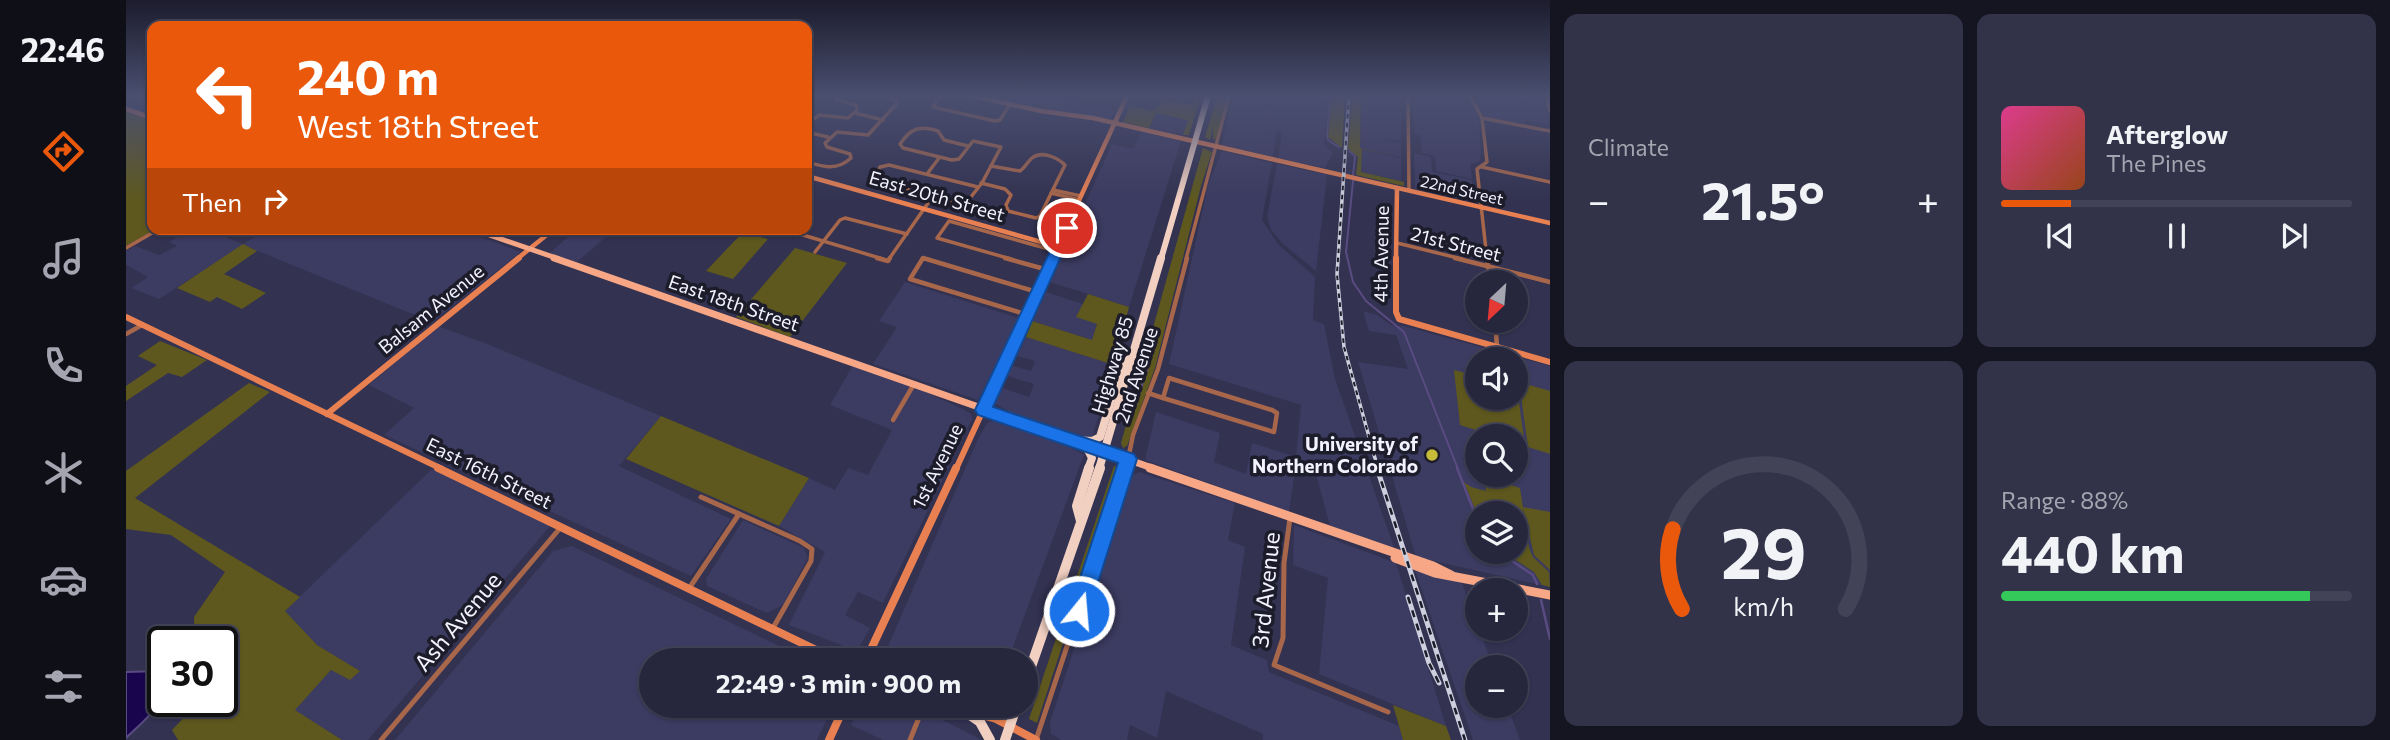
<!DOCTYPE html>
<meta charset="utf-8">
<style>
body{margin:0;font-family:Commissioner,sans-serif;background:#323248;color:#f1f3f6;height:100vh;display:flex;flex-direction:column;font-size:26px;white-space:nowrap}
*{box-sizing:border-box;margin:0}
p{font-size:23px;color:#a4a5b0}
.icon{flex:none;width:38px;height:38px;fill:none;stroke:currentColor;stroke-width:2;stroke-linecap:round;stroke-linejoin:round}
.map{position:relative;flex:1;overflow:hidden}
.side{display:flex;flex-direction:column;gap:14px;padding:14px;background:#151522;width:840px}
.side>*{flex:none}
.hud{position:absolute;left:21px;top:21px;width:665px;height:214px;border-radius:14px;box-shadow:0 2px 5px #0004,0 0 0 2px #424357;background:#ea580c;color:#fff;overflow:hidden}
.needle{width:46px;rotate:206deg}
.tools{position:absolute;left:1339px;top:270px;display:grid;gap:14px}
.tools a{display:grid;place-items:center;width:63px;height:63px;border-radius:50%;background:#26263d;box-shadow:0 2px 5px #0004,0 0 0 2px #424357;font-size:35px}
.speed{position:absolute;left:21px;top:626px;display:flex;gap:14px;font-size:35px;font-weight:700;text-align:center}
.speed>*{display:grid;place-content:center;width:91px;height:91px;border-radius:50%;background:#26263d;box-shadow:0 2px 5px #0004,0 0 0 2px #424357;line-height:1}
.speed .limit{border:4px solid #111;border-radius:10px;background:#fff;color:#111}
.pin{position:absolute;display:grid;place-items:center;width:60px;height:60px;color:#fff;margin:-30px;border:4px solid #fff;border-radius:50%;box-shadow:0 2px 7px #0007}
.me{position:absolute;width:77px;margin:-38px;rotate:17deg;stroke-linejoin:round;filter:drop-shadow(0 0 5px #0008)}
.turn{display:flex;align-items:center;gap:24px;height:147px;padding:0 35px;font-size:32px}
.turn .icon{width:91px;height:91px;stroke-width:2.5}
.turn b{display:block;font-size:49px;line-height:60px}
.then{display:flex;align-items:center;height:66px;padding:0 35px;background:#0003;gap:14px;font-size:26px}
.big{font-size:52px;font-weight:700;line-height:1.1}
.side .card{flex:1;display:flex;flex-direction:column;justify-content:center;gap:10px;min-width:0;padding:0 24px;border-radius:14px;background:#323248}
.side .dial{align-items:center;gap:0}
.dial svg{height:182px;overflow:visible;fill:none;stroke:#424357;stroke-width:7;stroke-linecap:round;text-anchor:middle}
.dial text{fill:#f1f3f6;stroke:none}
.song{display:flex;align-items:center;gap:21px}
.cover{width:84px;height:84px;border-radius:10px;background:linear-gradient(135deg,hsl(330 70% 55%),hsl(20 70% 35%))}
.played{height:7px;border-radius:4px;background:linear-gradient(90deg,#ea580c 20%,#424357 20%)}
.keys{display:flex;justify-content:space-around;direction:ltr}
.heat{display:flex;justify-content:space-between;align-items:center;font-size:38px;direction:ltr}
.charge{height:10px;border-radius:5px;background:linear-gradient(90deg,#34c759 88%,#424357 0)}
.side .tiles{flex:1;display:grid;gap:14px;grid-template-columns:repeat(2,1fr)}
.trip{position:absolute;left:513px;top:648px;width:399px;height:70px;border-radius:35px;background:#26263d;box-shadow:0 2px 5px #0004,0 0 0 2px #424357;font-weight:700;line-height:70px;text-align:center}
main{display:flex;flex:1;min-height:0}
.tab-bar{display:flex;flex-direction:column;width:126px;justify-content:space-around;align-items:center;background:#0f0f18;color:#a4a5b0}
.tab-bar .icon{width:49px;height:49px}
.tab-bar .selected{color:#ea580c}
.tab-bar b{font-size:32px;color:#f1f3f6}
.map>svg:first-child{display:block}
</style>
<main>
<nav class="tab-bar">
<b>22:46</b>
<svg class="icon selected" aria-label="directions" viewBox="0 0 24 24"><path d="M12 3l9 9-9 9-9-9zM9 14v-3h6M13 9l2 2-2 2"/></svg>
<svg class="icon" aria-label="music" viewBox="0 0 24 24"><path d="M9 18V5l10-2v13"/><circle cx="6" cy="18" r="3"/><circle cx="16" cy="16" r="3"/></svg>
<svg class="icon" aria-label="phone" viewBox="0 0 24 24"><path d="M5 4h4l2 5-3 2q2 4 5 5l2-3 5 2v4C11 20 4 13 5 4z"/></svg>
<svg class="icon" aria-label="climate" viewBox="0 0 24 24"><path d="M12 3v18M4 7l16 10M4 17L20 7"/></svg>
<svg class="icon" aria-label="car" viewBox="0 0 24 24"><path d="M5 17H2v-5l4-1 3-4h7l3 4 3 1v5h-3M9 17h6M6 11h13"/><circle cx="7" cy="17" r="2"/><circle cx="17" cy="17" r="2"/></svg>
<svg class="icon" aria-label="filters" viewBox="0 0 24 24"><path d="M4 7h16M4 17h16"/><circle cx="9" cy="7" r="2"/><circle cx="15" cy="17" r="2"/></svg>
</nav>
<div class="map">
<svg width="1424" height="740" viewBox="0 0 1424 740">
<rect width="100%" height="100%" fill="#333251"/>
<g fill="#3c3b61" fill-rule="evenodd">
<polygon points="857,96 922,96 989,111 984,119 982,119 924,110"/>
<polygon points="1107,96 1201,96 1198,144 1207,153 1199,168 1152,158 1157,131 1151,130 1147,157 1096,145"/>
<polygon points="1235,96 1275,96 1275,141 1256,139 1275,143 1275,157 1234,148"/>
<polygon points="1287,96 1342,96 1353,118 1355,148 1354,161 1344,164 1346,179 1310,171 1309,156 1295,153 1295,135 1288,134"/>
<polygon points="1349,96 1416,96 1423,125 1398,120 1399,124 1360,117 1350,104"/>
<polygon points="1030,113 1063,120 1057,135 1023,128"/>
<polygon points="1016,132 1055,141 1003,307 924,282 986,144 1007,149"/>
<polygon points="1236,149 1275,158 1275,181 1235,172"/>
<polygon points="1096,151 1146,163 1136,220 1152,244 1189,277 1187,320 1198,324 1209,379 1269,550 1204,526 1188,467 1171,458 1163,512 1019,460 1030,412 1094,433 1088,462 1120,474 1126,443 1170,457 1175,405 1043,364 1082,185"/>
<polygon points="1288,153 1305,157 1306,172 1346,180 1349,202 1289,188"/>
<polygon points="1151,164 1201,175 1190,271 1157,244 1145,230 1141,216"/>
<polygon points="66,229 95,229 89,233 117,244 142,229 333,229 395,252 306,322 117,245 33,299 5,288 22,277 0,265 0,251 9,246 33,255 51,246 43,242"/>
<polygon points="431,229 489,229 451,262 424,253 442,237 428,231"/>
<polygon points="779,282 893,318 852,400 747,364 771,327 753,321"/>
<polygon points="920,292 957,304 951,317 971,324 966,340 906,321"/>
<path d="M 1237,311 L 1251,315 L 1265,325 L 1278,326 L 1424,366 L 1424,587 L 1290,557 L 1232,362 L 1282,369 L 1270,335 L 1243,331 ZM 1351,359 L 1390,359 L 1390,397 L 1351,397 ZM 1351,436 L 1390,436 L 1390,474 L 1351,474 ZM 1351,513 L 1390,513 L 1390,551 L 1351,551 Z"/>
<polygon points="312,326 361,344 535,416 493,466 605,519 565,576 258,435 288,408 243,385"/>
<polygon points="900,337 988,365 966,438 959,439 894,417 869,404 876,388 903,397 908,384 881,376 887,366 905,371 909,361 891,356"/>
<polygon points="727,365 788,387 837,409 845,414 846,419 757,603 732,592 719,615 744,628 731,651 663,625 699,552 653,526 683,478 709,490 722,468 742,475 766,430 704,405"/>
<polygon points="870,420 932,441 958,455 882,660 756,660 852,439 861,423"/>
<polygon points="306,469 424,526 242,740 216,740 168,710 205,670 234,671 191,645 159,611"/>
<polygon points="1013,472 1109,503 1102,540 1119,547 1105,645 1141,660 1143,672 1273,726 1277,740 1137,740 1137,734 1040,691 1031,738 1004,725 1001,740 935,740 925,734 924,722 1005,476"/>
<polygon points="617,520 678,548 682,558 657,605 641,613 581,586 580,579"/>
<polygon points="1168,525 1270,563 1320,726 1193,674 1202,578 1167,565"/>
<polygon points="446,546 682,660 525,660 525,705 708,705 691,740 269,740 427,551"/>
<polygon points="1289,570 1336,583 1367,667 1351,667 1351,705 1381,705 1394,740 1347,740"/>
<polygon points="735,705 787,705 856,740 757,740 725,725"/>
</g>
<g fill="#5e581e">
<polygon points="1069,96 1075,96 1063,135 1057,135 1062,120 1030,113 1023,128 997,122 1004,106 1026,111 1038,100 1066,105"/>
<polygon points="1091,96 1101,96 1090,139 1087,139 1087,126 1084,140 1079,137"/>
<polygon points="1206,96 1219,96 1216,148 1202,137"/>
<polygon points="1226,96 1235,96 1234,148 1275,157 1236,149 1235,172 1278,182 1278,186 1230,175 1232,157 1222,149"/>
<polygon points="0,112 26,121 26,229 30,229 0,246"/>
<polygon points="1077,148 1086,152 1075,186 1029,368 1001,446 997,448 995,443"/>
<polygon points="617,232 642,239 607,279 580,271"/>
<polygon points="117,244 131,251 98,274 140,293 116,309 91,297 84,302 51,288"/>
<polygon points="669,248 721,263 664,337 610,317"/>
<polygon points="962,294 1003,307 988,365 900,337 906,321 966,340 971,324 950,317"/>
<polygon points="34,341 81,360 56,377 42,373 0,401 0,386 31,365 12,356"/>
<polygon points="1328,370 1351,376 1351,397 1390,397 1391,388 1399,445 1390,442 1390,436 1369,436 1334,425"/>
<polygon points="1393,382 1424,391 1424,454 1402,447"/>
<polygon points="123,383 144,392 9,498 174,597 159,611 191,645 234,671 224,680 205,670 169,710 216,740 52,740 46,730 68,707 68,702 96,702 96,642 69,642 68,617 99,572 45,535 0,529 0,471"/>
<polygon points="535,416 683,478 653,526 500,459"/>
<polygon points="988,466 993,468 993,472 911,723 903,719"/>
<polygon points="1358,477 1394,488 1403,548 1407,557 1423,572 1424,587 1416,585 1408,572 1376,551 1390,551 1390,513 1351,514 1338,482 1345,487 1360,491"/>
<polygon points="1397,507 1424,512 1424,570 1408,555"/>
<polygon points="1267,705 1320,726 1325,740 1277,740"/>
</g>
<path fill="#19054e" stroke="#5a4c83" stroke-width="2" d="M 33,671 C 46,702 20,718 0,738 L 0,672 Z"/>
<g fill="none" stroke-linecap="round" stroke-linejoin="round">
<g stroke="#5a4c83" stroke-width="2">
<polyline points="1204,96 1201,136 1202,140 1213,147"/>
<polyline points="1223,151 1229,156 1227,175"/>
<polyline points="1227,181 1220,252 1227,282 1240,301 1278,332 1332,469"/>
<polyline points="1009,408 1028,347"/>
</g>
<g stroke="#5a4c83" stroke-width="2.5">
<polyline points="1331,468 1351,519"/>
<polyline points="1371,551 1407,575 1411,584"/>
<polyline points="1415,600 1424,639"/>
</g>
<g stroke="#a8674b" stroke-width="3.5">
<polyline points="814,96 807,107 869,121 874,120 884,104"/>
<polyline points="1282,96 1283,190"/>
<polyline points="1344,96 1356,118 1361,162 1351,169 1361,259"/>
<polyline points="1420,96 1424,111"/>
<polyline points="729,113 757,120"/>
<polyline points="1356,118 1424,131"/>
<polyline points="681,124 693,115 722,118 731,110 730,105 711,100 709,96"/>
<polyline points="681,132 702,137"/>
<path d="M 842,146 L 818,140 L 812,131 C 794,125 785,128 774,144 L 777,148 L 826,160 L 833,159 L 847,141 L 875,147 L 856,183 L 840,203 L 832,203 L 753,182 L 748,178 L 754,167 L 763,165 L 852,187"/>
<path d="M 681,162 C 698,167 711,171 725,158 L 724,154 L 701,147 L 699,143 L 711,132 L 742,135 L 772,102 L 763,96"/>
<polyline points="1356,167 1424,182"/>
<polyline points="801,174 813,158"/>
<path d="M 855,183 L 879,189 L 885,195 L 880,205 L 882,211 L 910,218 L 914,216 L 939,165 C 932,158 916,150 906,158 C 901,162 900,167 894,171 L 865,166"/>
<polyline points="927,190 955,196"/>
<polyline points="925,193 954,200"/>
<polyline points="657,229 757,259"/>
<polyline points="1271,243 1336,259"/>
<polyline points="0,248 33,229"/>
<polyline points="689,252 714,220 719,218 781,234"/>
<polyline points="763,259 807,196"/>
<polyline points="796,259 802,259"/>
<polyline points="885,259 811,238 823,221 919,248"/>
<polyline points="1060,259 1103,96"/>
</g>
<g stroke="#a8674b" stroke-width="4.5">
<polyline points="751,258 762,261 764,258"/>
<polyline points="879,258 922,270"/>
<polyline points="1329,258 1424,282"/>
<polyline points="1361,258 1364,282"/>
<polyline points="902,315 784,279 797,258 911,292"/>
<polyline points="1369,320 1371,347"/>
<polyline points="0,334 16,325"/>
<polygon points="1043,378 1146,410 1151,413 1148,432 1037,398"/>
<polyline points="1022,393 1037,398"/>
<polyline points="767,420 788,384"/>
<polyline points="1000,469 1007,435 1032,369 1061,258"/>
</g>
<g stroke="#a8674b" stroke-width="5">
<polyline points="575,497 674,541 686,549 685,561 647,628"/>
<polyline points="1164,518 1158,563 1157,638 1148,665 1262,712"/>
<polyline points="564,587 613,514"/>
<polyline points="255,740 435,527"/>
<polyline points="784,740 798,705"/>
<polyline points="910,740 1000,468"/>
</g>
<g stroke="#e88052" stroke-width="4.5">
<polyline points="847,96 915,111 967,118 1424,223"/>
<polyline points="0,109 26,118"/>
<polyline points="681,176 933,247"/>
<polyline points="391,259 428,229"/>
<polyline points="926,259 1001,96"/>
<polyline points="1270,259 1271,188"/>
</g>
<g stroke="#e88052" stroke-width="6">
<polyline points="1270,258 1270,312 1273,319 1424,362"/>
<polyline points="0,317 316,469"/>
<polyline points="201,414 393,258"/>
<polyline points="830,469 927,258"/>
</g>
<g stroke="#e88052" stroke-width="8">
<polyline points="312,468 711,660"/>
<polyline points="740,660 830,468"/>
<polyline points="820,705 870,719 910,740"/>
<polyline points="703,740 719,705"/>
</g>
<polyline stroke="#f7a785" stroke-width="5" points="346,229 433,259"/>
<polyline stroke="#f7a785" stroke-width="7" points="428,258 1029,469"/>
<g stroke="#f7a785" stroke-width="9">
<polyline points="1024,468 1307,566 1325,575"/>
<polyline points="1269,558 1309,573 1424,595"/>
</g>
<polyline stroke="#f1d0c2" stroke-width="6" points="1035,259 1082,96"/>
<g stroke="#f1d0c2" stroke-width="8">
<polyline points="948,440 966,441 974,437 995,368 1007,355"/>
<polyline points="951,442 962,450 966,458 962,469"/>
<polyline points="973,469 1035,258"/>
</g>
<g stroke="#f1d0c2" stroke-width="10">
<polyline points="955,521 951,506 963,468"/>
<polyline points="900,681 974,468"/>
<polyline points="838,711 854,722 864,740"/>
<polyline points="879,740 891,705"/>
</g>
<defs>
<polyline id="rail-far1" points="1223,96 1211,274 1218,347 1252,469"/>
<g id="rail">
<polyline points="1251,468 1339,740"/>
<polyline points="1282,597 1303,663 1313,683"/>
</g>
</defs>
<use href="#rail-far1" stroke="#cecfde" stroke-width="3.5"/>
<use href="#rail" stroke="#cecfde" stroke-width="5"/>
<use href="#rail-far1" stroke="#1c1c2a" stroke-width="2" stroke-dasharray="4.5" stroke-linecap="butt"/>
<use href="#rail" stroke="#1c1c2a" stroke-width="2.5" stroke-dasharray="7" stroke-linecap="butt"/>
</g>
<linearGradient id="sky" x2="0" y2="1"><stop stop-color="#1c1c2d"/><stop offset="0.48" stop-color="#4a4f70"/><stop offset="1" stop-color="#4a4f70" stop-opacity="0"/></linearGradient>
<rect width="1424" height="200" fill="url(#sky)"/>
<polygon fill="#1a73e8" stroke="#114b97" stroke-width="2" points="941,224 948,228 867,407 1008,454 1011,459 963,611 960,618 953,621 946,618 943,611 992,463 852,415 849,410 935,228"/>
<circle fill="#c7bb3b" stroke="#1c1c2a" stroke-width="2.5" cx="1306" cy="455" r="7"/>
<g text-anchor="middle" stroke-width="7" stroke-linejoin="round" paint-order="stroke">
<g font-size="16" fill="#f2f3ff" stroke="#1c1c2a">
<text transform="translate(1336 190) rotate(13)" y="6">22nd Street</text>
</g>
<g font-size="19" fill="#f2f3ff" stroke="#1c1c2a">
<text transform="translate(811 196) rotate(16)" y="7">East 20th Street</text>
<text transform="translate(1330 244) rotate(14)" y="7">21st Street</text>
<text transform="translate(1255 254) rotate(-89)" y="7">4th Avenue</text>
<text transform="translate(608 303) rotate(19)" y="7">East 18th Street</text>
<text transform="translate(305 309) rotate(-39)" y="7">Balsam Avenue</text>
<text transform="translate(986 365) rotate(-73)" y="7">Highway 85</text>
<text transform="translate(1010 375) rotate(-72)" y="7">2nd Avenue</text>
<text transform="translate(811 466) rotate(-64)" y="7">1st Avenue</text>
<text transform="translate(363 473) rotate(26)" y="7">East 16th Street</text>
</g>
<g font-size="19" font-weight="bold" fill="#f2f3ff" stroke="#1c1c2a" text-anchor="end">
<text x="1292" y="451">University of<tspan x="1292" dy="22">Northern Colorado</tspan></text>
</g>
<g font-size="23" fill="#f2f3ff" stroke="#1c1c2a">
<text transform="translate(1140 590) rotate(-84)" y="8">3rd Avenue</text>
<text transform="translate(332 622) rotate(-50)" y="8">Ash Avenue</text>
</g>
</g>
</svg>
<div class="tools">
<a><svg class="needle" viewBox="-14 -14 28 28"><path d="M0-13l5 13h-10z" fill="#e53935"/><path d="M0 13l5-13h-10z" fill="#a4a5b0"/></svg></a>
<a><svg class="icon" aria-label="sound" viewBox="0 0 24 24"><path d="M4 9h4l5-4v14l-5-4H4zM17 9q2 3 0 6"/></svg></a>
<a><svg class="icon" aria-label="search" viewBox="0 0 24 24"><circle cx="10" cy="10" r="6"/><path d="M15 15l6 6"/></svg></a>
<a><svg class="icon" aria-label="layers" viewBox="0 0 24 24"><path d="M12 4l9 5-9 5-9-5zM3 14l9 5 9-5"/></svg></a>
<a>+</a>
<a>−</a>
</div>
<div class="speed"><div class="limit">30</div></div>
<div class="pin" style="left:941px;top:228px;background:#d93025"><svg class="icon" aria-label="arrive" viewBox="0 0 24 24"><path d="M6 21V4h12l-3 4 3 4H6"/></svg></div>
<svg class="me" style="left:953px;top:611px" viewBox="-20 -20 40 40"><circle r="17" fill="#1a73e8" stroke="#fff" stroke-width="3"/><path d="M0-11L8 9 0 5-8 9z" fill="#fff"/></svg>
<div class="trip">22:49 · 3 min · 900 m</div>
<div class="hud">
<div class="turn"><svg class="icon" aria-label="left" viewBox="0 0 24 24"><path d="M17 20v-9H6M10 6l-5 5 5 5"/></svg><div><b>240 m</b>West 18th Street</div></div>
<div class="then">Then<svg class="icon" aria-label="right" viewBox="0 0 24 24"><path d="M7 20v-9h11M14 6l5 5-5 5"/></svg></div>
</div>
</div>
<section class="side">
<div class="tiles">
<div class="card"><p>Climate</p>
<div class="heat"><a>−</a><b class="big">21.5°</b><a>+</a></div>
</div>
<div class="card">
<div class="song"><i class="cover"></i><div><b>Afterglow</b><p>The Pines</p></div></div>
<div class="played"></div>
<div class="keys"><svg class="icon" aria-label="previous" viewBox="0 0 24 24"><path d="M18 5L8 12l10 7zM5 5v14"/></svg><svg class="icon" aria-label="pause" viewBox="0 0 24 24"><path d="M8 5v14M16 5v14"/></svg><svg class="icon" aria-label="next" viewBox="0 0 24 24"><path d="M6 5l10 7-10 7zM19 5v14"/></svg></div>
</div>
<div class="card dial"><svg viewBox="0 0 100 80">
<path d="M14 69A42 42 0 1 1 86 69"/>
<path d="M14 69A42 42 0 0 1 10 34" stroke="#ea580c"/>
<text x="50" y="56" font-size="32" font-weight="700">29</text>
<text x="50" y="72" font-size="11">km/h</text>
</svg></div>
<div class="card"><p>Range · 88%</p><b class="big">440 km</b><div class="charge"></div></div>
</div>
</section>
</main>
